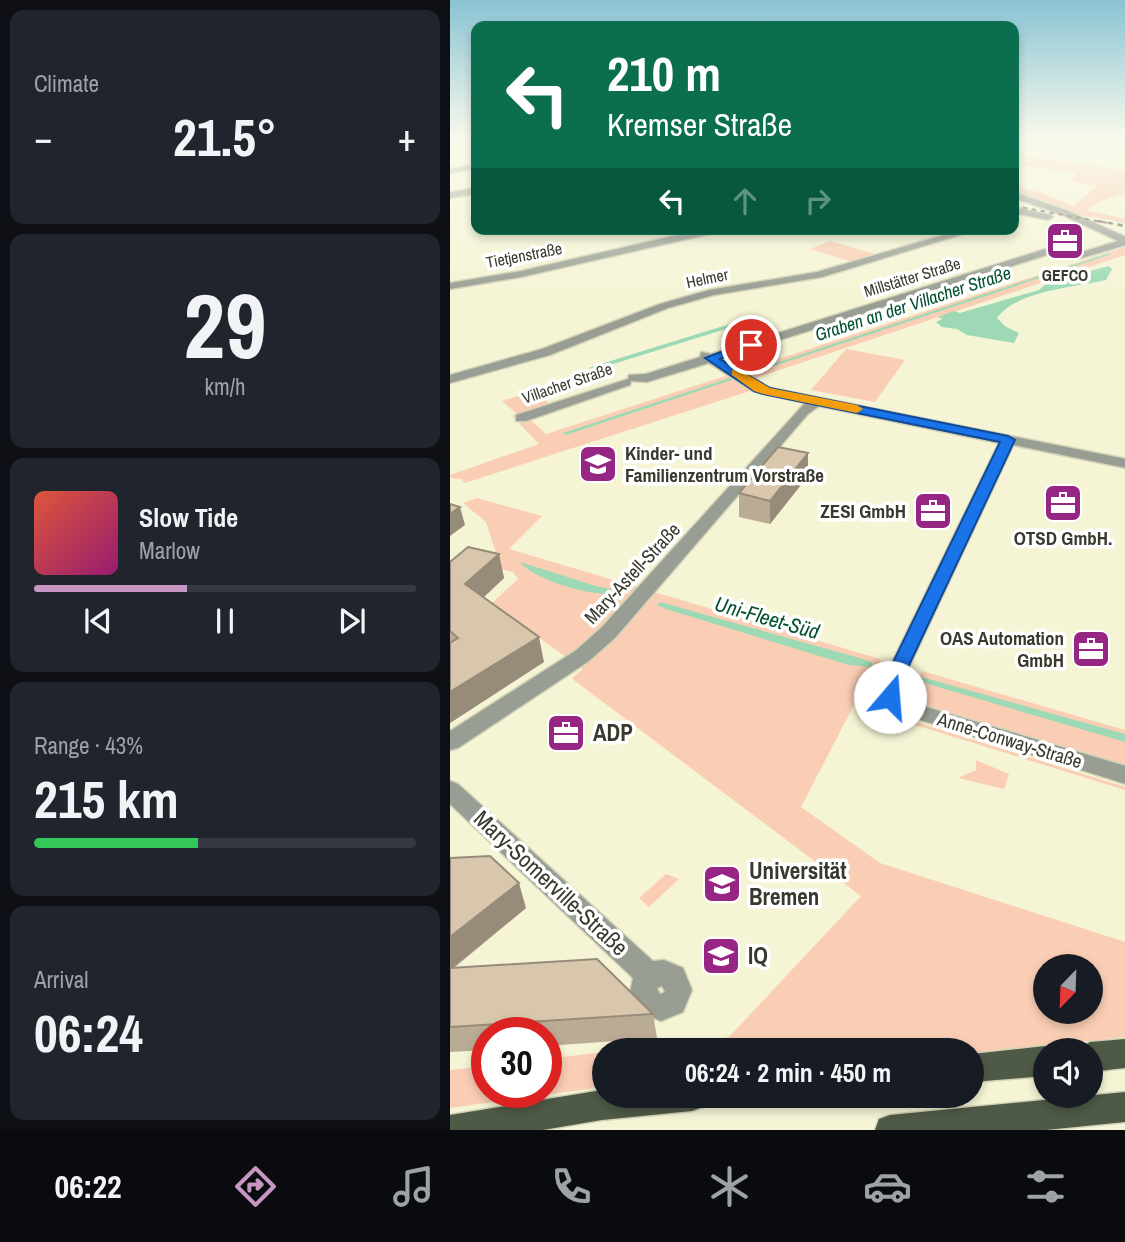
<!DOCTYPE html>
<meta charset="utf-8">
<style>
body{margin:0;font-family:"Archivo Narrow",sans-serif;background:#20242c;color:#f1f3f6;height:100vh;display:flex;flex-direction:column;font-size:26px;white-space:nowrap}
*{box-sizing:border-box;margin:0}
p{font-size:23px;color:#9ea1a6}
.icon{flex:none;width:38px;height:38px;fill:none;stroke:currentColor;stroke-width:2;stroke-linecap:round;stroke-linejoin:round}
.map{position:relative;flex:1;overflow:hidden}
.details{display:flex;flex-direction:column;gap:10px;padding:10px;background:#0d0f14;width:450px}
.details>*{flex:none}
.top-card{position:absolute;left:21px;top:21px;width:548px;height:214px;border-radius:14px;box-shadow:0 4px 10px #0003;background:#0b6e4f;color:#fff;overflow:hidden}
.needle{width:46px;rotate:203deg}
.fabs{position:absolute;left:583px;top:954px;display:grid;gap:14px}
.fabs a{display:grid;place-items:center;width:70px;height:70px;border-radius:50%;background:#171b24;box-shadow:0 4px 10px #0003;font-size:35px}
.speed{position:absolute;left:21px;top:1017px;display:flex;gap:14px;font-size:35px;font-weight:700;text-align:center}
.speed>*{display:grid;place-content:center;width:91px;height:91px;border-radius:50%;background:#171b24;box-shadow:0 4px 10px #0003;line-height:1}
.speed .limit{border:10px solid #d22;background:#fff;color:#111}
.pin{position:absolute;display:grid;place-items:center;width:60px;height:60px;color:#fff;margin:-30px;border:4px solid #fff;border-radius:50%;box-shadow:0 2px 7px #0007}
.me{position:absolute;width:77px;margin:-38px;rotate:18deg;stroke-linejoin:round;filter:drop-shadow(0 0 5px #0008)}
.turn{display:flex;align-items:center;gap:24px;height:147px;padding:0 21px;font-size:32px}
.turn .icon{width:91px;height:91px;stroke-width:2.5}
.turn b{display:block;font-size:49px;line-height:60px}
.lanes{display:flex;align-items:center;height:66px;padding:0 21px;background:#0003;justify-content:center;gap:35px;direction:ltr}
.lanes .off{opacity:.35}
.big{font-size:52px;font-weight:800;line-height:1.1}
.details .card{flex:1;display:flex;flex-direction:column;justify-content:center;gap:10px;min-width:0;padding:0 24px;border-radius:14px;background:#20242c}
.details .dial{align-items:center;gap:0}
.dial b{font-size:91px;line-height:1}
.song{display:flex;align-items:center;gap:21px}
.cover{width:84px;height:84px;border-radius:10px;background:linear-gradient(135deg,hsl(10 70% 55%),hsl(320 70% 35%))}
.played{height:7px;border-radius:4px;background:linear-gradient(90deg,#c896c3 40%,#363941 40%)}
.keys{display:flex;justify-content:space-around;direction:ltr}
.heat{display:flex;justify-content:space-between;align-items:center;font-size:38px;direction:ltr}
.charge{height:10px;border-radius:5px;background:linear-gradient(90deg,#34c759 43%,#363941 0)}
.trip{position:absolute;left:142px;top:1038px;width:392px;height:70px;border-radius:35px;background:#171b24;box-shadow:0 4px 10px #0003;font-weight:800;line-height:70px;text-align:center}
.tabs{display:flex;height:112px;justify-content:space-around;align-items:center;background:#090b0e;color:#9ea1a6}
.tabs .icon{width:49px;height:49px}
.tabs .current{color:#c896c3}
.tabs b{font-size:32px;color:#f1f3f6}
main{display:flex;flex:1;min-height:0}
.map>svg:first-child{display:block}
</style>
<main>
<section class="details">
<div class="card"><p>Climate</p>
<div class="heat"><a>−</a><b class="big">21.5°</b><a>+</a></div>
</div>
<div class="card dial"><b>29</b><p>km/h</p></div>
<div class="card">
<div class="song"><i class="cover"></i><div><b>Slow Tide</b><p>Marlow</p></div></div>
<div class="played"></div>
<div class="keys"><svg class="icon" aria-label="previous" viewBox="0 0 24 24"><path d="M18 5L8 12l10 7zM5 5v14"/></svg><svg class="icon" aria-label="pause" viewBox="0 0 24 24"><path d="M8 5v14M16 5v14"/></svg><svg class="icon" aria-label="next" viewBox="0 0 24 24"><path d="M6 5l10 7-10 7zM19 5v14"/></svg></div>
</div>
<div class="card"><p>Range · 43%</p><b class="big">215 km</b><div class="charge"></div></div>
<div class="card"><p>Arrival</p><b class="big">06:24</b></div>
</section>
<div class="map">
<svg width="676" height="1130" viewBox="0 0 676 1130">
<rect width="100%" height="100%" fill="#f5f4d5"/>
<g fill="#faceb4" fill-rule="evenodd">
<polygon points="564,155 675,170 675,194 648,202 636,210 675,219 675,223 630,215 564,193 564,186 589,192 623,206 647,186 620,181 627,174 564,164"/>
<polygon points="380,241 425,254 399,261 360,249"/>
<polygon points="675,247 675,255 308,377 297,385 302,389 300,391 15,483 11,479 0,478 0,475 89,444 62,416 67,414 52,401 84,391 100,404 73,413 96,434"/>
<polygon points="396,349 455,360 425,402 361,390"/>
<path d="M 27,498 L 92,516 L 59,549 L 430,659 L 432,664 L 428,671 L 419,676 L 351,807 L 430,863 L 675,942 L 675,1037 L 522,1053 L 522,1050 L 169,1050 L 279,1037 L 411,896 L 125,681 L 122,678 L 133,669 L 41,604 L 68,579 L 63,572 L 25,563 L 0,564 L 46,553 L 36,522 L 13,503 ZM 595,966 L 640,966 L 640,1012 L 595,1012 Z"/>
<polygon points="472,671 675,730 675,766 466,704 464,685"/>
<polygon points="463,721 675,787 675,790 462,724"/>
<polygon points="526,760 559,774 554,789 508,778 526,770"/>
<polygon points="216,874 229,879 199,907 189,898"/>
<polygon points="154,1052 154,1087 0,1108 0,1070 37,1066 37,1092 96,1092 96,1059"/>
</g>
<g fill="#9cd9b4">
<polygon points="659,253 662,254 116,435 113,433"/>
<path d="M 659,266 L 662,269 L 656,280 C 625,287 566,291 547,318 L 556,327 L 569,333 L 564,343 L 517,335 L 507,329 L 492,327 L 486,322 L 492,319 L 488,317 L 504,311 L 510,313 L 589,290 L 598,282 Z"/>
<path d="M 70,562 L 149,587 L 173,591 C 155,602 83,580 70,562 Z"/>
<polygon points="210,602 413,659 423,663 421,667 399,665 216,609 207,605"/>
<polygon points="468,676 675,734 675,742 478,684 466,679"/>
</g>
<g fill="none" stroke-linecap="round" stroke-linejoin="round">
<polyline stroke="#9cd9b4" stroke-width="2.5" points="267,330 298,320"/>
<polyline stroke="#9cd9b4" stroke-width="3.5" points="141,369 273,328"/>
<defs>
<g id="minor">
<polygon points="576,139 588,144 584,146 566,143"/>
<polygon points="26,164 26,168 0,173 0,169"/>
<polygon points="26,188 26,194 0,198 0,192"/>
<path d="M 564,192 L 616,210 L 676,237 L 676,245 L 632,258 L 600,254 L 270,359 L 320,388 L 676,459 L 676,468 L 563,445 L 461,663 L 451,685 L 450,695 L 456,701 L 466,704 L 676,766 L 676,784 L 454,715 C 437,710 429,703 431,685 L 549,443 L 369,406 L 358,414 L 165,638 L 139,661 L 8,748 L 0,750 L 0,731 L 125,651 L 151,628 L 355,403 L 303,391 L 259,363 L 197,382 L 181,381 L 180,385 L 76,421 L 66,421 L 66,415 L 178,379 L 179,375 L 196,374 L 250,357 L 251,352 L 261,354 L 592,250 L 604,247 L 632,252 L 668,241 L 610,214 L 564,198 Z"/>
<polygon points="564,207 601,215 603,217 598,220 564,213"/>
<polygon points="282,229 71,277 0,289 0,283 71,271 249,230"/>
<polygon points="514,229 530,229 372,277 264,295 218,308 100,355 0,383 0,375 92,349 210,304 259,290 367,272"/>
<path d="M 0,781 L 8,784 L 203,961 L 214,960 L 233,968 L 242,990 L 233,1012 L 211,1021 L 189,1012 L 180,993 L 183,978 L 0,804 ZM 212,986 L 215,992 L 210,994 L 207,988 Z"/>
</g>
<g id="major">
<polygon points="0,138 14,138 0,141"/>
<polygon points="676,1039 676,1068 640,1072 640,1050 628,1050 640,1042"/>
<polygon points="595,1046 604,1050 595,1050 595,1076 522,1082 522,1054"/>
<polygon points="152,1090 154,1096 257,1096 253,1107 242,1111 152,1120 93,1130 0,1130 0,1115"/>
<polygon points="676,1092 676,1122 596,1130 425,1130 429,1119 440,1115"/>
</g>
</defs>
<use href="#minor" stroke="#d3d2b7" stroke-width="3"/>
<use href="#major" stroke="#d3d2b7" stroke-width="3"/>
<use href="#minor" fill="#989e93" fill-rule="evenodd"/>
<use href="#major" fill="#4f5a46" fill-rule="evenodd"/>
<polyline stroke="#6e6d5c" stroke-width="2" points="0,139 4,138"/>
<polyline stroke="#6e6d5c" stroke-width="2" stroke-dasharray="4.5 4.5" stroke-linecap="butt" points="564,206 658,223"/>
<polyline stroke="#6e6d5c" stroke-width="2.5" stroke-dasharray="5 5" stroke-linecap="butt" points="648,221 676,226"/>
</g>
<g fill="#baab95">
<polygon points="358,453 358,476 320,524 289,517 289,493"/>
<polygon points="49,554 54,578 33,598 94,662 0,723 0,562"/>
<polygon points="0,858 76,908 4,968 203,1014 207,1038 96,1046 96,1032 37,1032 37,1050 0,1052"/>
</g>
<g fill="#978b79">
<polygon points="358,453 358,476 320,524 320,501"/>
<polygon points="10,507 15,525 0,536 0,514"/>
<polygon points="49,554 54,578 21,609 15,584"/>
<polygon points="89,637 94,662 0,723 0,692"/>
<polygon points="69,883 76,908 0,970 0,937"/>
</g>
<g fill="#d8c7ad" stroke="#978b79" stroke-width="2">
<polygon points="328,447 358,453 320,501 289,493"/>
<polygon points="0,504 10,507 0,514"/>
<polygon points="18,547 49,554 15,584 89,637 0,692 0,643 8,638 0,631 0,562"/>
<polygon points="40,856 69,883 0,937 0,858"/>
<polygon points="147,959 203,1014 0,1027 0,968"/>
</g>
<linearGradient id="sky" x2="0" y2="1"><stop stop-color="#89c3d3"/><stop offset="0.47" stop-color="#fafaec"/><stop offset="1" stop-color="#fafaec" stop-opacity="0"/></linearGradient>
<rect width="676" height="296" fill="url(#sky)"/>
<polygon fill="#1a73e8" stroke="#114b97" stroke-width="2" points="297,342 307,345 270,359 320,388 558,436 565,440 460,663 446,702 433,702 430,697 432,685 550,442 313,394 304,391 255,358"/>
<polygon fill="#f59e0b" points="282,370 290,370 320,388 407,405 413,409 407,413 313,394 304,391 282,375"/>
<defs>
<symbol id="office-square" viewBox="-11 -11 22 22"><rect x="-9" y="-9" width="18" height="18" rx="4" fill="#972584" stroke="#fff"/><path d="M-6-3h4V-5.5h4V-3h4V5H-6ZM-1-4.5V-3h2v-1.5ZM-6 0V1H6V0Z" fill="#fff"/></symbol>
<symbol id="school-square" viewBox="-11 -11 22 22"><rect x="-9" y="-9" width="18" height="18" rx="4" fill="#972584" stroke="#fff"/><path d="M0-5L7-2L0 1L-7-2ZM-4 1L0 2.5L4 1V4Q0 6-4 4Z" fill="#fff"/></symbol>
<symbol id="university-square" viewBox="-11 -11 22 22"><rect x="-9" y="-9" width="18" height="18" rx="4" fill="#972584" stroke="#fff"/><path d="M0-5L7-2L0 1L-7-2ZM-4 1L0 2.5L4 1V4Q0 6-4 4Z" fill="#fff"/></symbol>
</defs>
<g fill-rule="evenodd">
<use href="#office-square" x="593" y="219" width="44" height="44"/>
<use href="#school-square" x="126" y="442" width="44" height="44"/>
<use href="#office-square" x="591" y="481" width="44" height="44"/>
<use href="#office-square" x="461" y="489" width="44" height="44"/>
<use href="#office-square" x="619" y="627" width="44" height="44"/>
<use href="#office-square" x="94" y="711" width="44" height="44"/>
<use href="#university-square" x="250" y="862" width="44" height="44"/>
<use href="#school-square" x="249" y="934" width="44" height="44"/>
</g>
<g text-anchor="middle" stroke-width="7" stroke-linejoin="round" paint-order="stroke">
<g font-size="16" fill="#3a392d" stroke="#fff">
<text transform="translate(74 255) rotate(-11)" y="6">Tietjenstraße</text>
<text transform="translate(462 277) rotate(-17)" y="6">Millstätter Straße</text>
<text transform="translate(257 278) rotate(-12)" y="6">Helmer</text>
<text transform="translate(117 383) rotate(-19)" y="6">Villacher Straße</text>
</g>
<g font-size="16" font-weight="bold" fill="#3a392d" stroke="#fff">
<text x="615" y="281">GEFCO</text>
</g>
<g font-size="18" font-style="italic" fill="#045130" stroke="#fff">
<text transform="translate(463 304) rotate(-18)" y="6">Graben an der Villacher Straße</text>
</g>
<g font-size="19" font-weight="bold" fill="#3a392d" stroke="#fff" text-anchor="end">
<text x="175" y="460" text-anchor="start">Kinder- und<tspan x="175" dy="22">Familienzentrum Vorstraße</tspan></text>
<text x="456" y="518">ZESI GmbH</text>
<text x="613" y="545" text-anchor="middle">OTSD GmbH.</text>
<text x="614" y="645">OAS Automation<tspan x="614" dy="22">GmbH</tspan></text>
</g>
<g font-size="19" fill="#3a392d" stroke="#fff">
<text transform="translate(182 573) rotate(-47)" y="7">Mary-Astell-Straße</text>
<text transform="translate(560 740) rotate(17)" y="7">Anne-Conway-Straße</text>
</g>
<g font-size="21" font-style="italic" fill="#045130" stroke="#fff">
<text transform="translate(317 618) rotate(16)" y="7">Uni-Fleet-Süd</text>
</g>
<g font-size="23" font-weight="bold" fill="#3a392d" stroke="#fff" text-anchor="start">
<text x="143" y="741">ADP</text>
<text x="299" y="879">Universität<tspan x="299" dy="26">Bremen</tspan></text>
<text x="298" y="964">IQ</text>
</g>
<g font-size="23" fill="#3a392d" stroke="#fff">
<text transform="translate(101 883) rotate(43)" y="8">Mary-Somerville-Straße</text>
</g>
</g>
</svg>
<div class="fabs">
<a><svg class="needle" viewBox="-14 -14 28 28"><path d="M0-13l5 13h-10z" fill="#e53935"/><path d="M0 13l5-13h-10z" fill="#9ea1a6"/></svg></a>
<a><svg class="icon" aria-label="sound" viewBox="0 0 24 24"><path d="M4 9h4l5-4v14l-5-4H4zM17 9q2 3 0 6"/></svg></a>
</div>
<div class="speed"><div class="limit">30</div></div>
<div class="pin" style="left:301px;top:345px;background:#d93025"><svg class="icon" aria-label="arrive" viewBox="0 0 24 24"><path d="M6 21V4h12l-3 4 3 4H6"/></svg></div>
<svg class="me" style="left:440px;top:697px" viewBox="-20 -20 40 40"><circle r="19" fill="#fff"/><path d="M0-13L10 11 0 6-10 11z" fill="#1a73e8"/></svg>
<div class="trip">06:24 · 2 min · 450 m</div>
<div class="top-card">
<div class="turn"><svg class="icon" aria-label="left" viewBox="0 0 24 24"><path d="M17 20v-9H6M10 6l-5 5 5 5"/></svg><div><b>210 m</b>Kremser Straße</div></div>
<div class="lanes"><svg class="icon" aria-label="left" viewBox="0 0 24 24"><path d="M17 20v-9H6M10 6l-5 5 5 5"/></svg><svg class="icon off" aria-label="ahead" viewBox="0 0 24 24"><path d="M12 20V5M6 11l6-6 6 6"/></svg><svg class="icon off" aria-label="right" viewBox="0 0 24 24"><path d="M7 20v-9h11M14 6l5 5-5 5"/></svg></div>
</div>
</div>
</main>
<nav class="tabs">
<b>06:22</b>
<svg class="icon current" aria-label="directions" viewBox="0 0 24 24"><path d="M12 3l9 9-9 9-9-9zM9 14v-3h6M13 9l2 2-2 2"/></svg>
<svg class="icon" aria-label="music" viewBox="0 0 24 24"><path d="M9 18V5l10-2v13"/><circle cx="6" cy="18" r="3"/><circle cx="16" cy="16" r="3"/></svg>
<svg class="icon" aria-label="phone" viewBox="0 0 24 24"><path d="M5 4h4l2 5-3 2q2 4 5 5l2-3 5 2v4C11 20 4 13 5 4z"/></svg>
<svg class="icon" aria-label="climate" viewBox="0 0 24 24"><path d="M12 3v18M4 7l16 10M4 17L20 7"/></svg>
<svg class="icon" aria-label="car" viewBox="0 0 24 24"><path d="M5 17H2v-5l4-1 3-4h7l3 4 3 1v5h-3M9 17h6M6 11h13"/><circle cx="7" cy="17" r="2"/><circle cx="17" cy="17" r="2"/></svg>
<svg class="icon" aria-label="filters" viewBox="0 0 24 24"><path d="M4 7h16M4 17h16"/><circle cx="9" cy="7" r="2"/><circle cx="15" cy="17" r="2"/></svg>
</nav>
